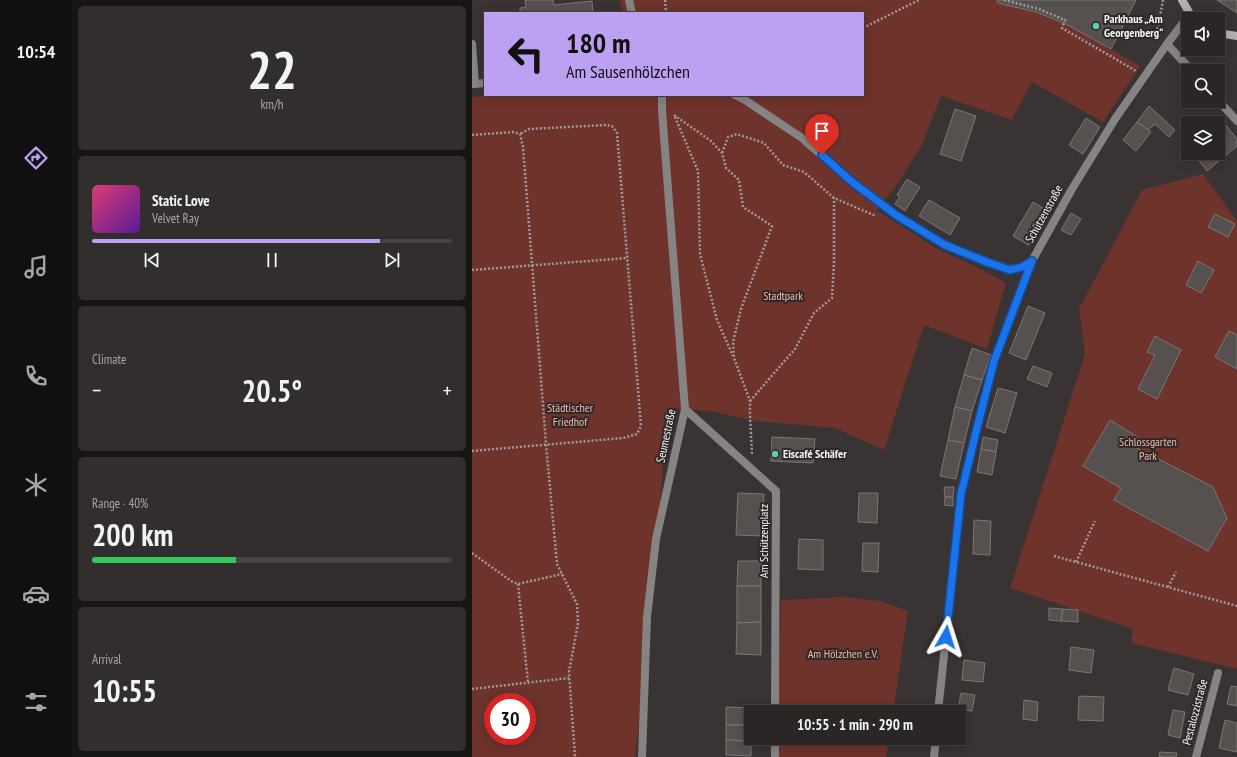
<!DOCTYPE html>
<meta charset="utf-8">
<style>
body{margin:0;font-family:"PT Sans Narrow",sans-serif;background:#332e2e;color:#f1f3f6;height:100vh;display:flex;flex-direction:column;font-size:15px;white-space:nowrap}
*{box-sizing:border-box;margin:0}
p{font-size:13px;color:#a6a5a7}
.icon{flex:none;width:22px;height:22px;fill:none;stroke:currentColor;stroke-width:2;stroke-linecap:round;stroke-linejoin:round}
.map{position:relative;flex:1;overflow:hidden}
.details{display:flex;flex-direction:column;gap:6px;padding:6px;background:#181515;width:400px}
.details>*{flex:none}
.top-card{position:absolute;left:12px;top:12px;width:380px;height:84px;border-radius:0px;box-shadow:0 2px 10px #0003,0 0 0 1px #474343;background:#bca0f2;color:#111;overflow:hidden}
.tools{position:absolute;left:709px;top:12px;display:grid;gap:8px}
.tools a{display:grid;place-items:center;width:44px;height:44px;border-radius:0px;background:#2b2626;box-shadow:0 2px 10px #0003,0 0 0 1px #474343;font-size:20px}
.speed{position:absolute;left:12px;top:693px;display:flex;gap:8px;font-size:20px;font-weight:700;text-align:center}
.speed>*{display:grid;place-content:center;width:52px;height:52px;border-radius:50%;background:#2b2626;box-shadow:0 2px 10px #0003,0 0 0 1px #474343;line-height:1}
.speed .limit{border:6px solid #d22;background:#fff;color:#111}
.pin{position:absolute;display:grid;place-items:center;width:34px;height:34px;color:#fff;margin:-41px -17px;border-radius:50% 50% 50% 0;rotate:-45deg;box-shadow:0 0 4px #0007}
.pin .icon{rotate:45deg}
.me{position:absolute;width:44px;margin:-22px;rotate:6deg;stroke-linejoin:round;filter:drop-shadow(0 0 3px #0008)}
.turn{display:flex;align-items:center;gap:14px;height:84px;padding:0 16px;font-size:18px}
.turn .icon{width:52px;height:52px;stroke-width:2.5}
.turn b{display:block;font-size:28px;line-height:34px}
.big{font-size:30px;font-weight:800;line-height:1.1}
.details .card{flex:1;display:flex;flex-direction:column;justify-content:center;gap:6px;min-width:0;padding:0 14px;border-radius:6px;background:#332e2e}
.details .dial{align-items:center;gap:0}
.dial b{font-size:52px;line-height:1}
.song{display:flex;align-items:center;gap:12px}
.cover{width:48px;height:48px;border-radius:6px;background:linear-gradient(135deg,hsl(340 70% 55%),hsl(270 70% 35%))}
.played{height:4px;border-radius:2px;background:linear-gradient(90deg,#bca0f2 80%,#474343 80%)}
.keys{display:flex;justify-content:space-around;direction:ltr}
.heat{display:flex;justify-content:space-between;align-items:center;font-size:22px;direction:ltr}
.charge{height:6px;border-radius:3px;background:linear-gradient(90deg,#34c759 40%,#474343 0)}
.trip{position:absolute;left:272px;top:705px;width:222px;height:40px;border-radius:0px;background:#2b2626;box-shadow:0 2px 10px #0003,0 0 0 1px #474343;font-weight:800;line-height:40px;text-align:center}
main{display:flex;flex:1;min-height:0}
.tabs{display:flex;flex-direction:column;width:72px;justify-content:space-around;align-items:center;background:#110f0f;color:#a6a5a7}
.tabs .icon{width:28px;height:28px}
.tabs .active{color:#bca0f2}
.tabs b{font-size:18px;color:#f1f3f6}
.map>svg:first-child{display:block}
</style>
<main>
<nav class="tabs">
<b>10:54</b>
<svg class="icon active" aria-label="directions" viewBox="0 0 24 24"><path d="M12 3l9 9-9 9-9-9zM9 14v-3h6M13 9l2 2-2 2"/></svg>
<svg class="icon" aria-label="music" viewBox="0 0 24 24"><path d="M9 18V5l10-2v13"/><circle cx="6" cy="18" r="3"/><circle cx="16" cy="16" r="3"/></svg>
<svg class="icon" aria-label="phone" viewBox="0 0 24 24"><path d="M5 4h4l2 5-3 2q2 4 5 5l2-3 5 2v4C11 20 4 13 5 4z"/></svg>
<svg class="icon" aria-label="climate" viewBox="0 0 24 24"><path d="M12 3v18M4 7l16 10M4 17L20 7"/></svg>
<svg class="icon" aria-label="car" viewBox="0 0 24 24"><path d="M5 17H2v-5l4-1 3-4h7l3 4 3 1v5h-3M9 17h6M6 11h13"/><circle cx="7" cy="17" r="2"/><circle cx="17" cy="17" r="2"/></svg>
<svg class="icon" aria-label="filters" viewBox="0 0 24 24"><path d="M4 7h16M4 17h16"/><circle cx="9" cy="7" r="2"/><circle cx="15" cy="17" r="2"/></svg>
</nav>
<section class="details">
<div class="card dial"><b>22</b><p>km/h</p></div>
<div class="card">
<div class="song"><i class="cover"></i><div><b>Static Love</b><p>Velvet Ray</p></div></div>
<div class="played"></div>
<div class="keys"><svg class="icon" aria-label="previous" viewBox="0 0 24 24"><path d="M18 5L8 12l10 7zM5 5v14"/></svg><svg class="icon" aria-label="pause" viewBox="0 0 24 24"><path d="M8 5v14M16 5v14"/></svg><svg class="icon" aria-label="next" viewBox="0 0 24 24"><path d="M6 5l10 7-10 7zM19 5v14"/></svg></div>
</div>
<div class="card"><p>Climate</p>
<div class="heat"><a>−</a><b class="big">20.5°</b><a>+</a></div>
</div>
<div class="card"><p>Range · 40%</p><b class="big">200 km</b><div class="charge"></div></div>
<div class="card"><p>Arrival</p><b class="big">10:55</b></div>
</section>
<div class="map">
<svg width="765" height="757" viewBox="0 0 765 757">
<rect width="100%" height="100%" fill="#393333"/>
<g fill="#6e332b" fill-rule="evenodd">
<path d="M 148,0 L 525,0 L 526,3 L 564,12 L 592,23 L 668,66 L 631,122 L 560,82 L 540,120 L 469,96 L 450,145 L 422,189 L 404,210 L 469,251 L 505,267 L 534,283 L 515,349 L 452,325 L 412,450 L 363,428 L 284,421 L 237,411 L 196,408 L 172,690 L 163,757 L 0,757 L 0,97 L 22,95 L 391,95 L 391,13 L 151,13 ZM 21,702 L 55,702 L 55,736 L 21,736 Z"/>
<polygon points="731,174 765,221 765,669 659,643 661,629 538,588 613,354 607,309 670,190"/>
<polygon points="374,597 408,601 436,611 421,712 306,712 309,600"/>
<polygon points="306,738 417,738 414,757 307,757"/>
</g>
<g fill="#56504f" stroke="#7c7675">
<polygon points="53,0 81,0 82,5 120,1 121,13 48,13 48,8 54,7"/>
<polygon points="525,0 664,0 639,49 592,23 564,12 526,3"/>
<polygon points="745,0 765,0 765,13"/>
<polygon points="677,106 703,130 697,137 683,124 676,130 665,122"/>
<polygon points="483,109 504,116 489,161 468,154"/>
<polygon points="614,118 628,127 611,154 597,145"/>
<polygon points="665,122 679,132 664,151 651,140"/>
<polygon points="753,124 765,139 765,146 735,171 721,153 746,153 746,130"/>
<polygon points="435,179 448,187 433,211 423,204 428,197 425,195"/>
<polygon points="457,200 488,218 478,235 447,216"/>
<polygon points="561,202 577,212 557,245 541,236"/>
<polygon points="599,213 609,219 599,235 589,230"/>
<polygon points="743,214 763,224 756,237 736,227"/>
<polygon points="726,261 742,270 729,293 714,285"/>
<polygon points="556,306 573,313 554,360 537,353"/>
<polygon points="757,331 765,335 765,369 743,357"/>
<polygon points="683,336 709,350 685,399 666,389 683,355 675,352"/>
<polygon points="500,348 519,355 510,380 492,375"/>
<polygon points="561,366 580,373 575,387 555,379"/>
<polygon points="492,375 510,380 500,411 483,407"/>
<polygon points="526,388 545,393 533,433 514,427"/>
<polygon points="483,407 500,411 492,443 476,440"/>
<polygon points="638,420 666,437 663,447 741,487 755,518 736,551 642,500 649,488 611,466"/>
<polygon points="300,437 343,439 341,463 299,461"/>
<polygon points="511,437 526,440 524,452 509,449"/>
<polygon points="476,440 492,443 484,479 468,476"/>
<polygon points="509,449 524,452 520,475 505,472"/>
<polygon points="472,487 482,487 481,497 473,497"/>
<polygon points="266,493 292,494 290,536 264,535"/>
<polygon points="387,493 406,493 405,523 386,522"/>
<polygon points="473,497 481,497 481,506 472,505"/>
<polygon points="502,520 519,521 518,555 501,554"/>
<polygon points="327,539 351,540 351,570 326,569"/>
<polygon points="391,543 407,543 406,572 390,571"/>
<polygon points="266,561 289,561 289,586 265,586"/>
<polygon points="265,586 289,586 289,622 265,623"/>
<polygon points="577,608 591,609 589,621 577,620"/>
<polygon points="591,609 606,610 606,622 589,621"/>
<polygon points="289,622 289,655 264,654 265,623"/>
<polygon points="599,647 622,650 619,673 597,670"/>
<polygon points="492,660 513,663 511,682 490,680"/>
<polygon points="702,668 722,674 716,695 696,690"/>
<polygon points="759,686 765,687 765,706 755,704"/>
<polygon points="489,693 503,695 500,711 486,709"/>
<polygon points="607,696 632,697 631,721 606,720"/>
<polygon points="552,700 566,702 565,721 551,719"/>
<polygon points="254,707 280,708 279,725 254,725"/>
<polygon points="701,710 713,712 708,738 696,735"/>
<polygon points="753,720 765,723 765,752 747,748"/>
<polygon points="254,725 279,725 279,741 254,740"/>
<polygon points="254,740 279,741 279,756 254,755"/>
<polygon points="688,752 705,753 704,757 687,757"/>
</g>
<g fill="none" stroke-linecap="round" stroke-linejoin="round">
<g stroke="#9f9a9a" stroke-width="2.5" stroke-dasharray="2 2" stroke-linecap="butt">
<polyline points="193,0 194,13"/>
<polyline points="532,0 567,9 593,20 590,28 664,71"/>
<polyline points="391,28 447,0"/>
<polyline points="688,36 685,33 691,0"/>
<polyline points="202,115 239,141 250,153 254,168 267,180 271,207 300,226 269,309 261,342 262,358 278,401 278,415 280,454"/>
<polyline points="203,117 226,171 228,254 245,320 261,356"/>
<polyline points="0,135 41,132 48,134 51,147 74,444 85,564 105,604 106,623 97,672 103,757"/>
<polyline points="250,153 256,137 265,134 292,143 311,165 332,172 362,198 404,216"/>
<polyline points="0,270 155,258"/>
<polyline points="278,401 323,349 342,313 360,298 362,263 362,198"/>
<polyline points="0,451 151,438 165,434 169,426 145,133 140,126 134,125 57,129 48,134"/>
<polyline points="0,553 39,581 46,584 90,574"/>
<polyline points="582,556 765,606"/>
<polyline points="604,562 623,521"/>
<polyline points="46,584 56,683"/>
<polyline points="696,587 704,572"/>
<polyline points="0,689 97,678"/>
</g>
<g stroke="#868383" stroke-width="8">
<polyline points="157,0 160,13"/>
<polyline points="0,44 3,84"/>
<polyline points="695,44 720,71"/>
<polyline points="0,84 13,83"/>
<polyline points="263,95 273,100 330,138 379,181 423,215 473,245 515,263 537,269 550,267 560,261"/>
<polyline points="746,100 765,121"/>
<polyline points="213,409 304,491 303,712"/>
<polyline points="466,712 489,494 504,432 522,361 560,261 600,189 643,119 695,44 718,14"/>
<polyline points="170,757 175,617 184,539 213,409 190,111 190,95"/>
<polyline points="303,757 303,738"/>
<polyline points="462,757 464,738"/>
<polyline points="724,757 746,673"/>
</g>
<g stroke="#b4afaf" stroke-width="8">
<polyline points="710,0 718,14 724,19"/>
<polyline points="746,33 765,36"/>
</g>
</g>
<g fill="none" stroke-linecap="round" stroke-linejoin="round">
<defs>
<polyline id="route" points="350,155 379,181 424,215 473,245 515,262 538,270 550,267 560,261 522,361 504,432 489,494 474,637"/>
</defs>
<use href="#route" stroke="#114b97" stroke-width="10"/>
<use href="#route" stroke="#1a73e8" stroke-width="7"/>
</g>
<g fill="#5dceb9" stroke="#2e2929" stroke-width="1.5">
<circle cx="624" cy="26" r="4"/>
<circle cx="303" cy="454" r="4"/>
</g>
<g text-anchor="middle" stroke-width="4" stroke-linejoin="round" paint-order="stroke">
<g font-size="12" font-weight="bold" fill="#f7f4f3" stroke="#2e2929" text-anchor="start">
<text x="632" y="23">Parkhaus „Am<tspan x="632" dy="14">Georgenberg“</tspan></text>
<text x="311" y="458">Eiscafé Schäfer</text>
</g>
<g font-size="12" fill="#f7f4f3" stroke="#2e2929">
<text transform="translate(572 214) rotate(-61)" y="4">Schützenstraße</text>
<text transform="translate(194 436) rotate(-78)" y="4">Seumestraße</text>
<text transform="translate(292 541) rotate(-90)" y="4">Am Schützenplatz</text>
<text transform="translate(723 712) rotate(-75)" y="4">Pestalozzistraße</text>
</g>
<g font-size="12" fill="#f5b5aa" stroke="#2e2929">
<text x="311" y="300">Stadtpark</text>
<text x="98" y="412">Städtischer<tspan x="98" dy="14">Friedhof</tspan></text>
<text x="676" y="446">Schlossgarten<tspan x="676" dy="14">Park</tspan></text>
<text x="371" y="658">Am Hölzchen e.V.</text>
</g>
</g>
</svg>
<div class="tools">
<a><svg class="icon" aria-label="sound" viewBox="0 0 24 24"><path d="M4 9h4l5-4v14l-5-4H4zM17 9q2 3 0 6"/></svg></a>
<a><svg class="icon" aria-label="search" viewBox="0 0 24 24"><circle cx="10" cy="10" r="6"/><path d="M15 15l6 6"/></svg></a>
<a><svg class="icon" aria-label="layers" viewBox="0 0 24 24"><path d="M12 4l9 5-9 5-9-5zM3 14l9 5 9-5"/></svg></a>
</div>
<div class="speed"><div class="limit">30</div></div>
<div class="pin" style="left:350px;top:155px;background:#d93025"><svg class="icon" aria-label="arrive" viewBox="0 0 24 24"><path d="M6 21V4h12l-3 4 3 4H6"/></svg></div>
<svg class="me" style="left:474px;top:637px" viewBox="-20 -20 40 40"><path d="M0-17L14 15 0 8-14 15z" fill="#1a73e8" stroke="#fff" stroke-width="4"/></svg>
<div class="trip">10:55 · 1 min · 290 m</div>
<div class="top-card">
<div class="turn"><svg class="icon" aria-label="left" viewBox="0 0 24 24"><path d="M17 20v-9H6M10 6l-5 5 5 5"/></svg><div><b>180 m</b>Am Sausenhölzchen</div></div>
</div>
</div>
</main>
